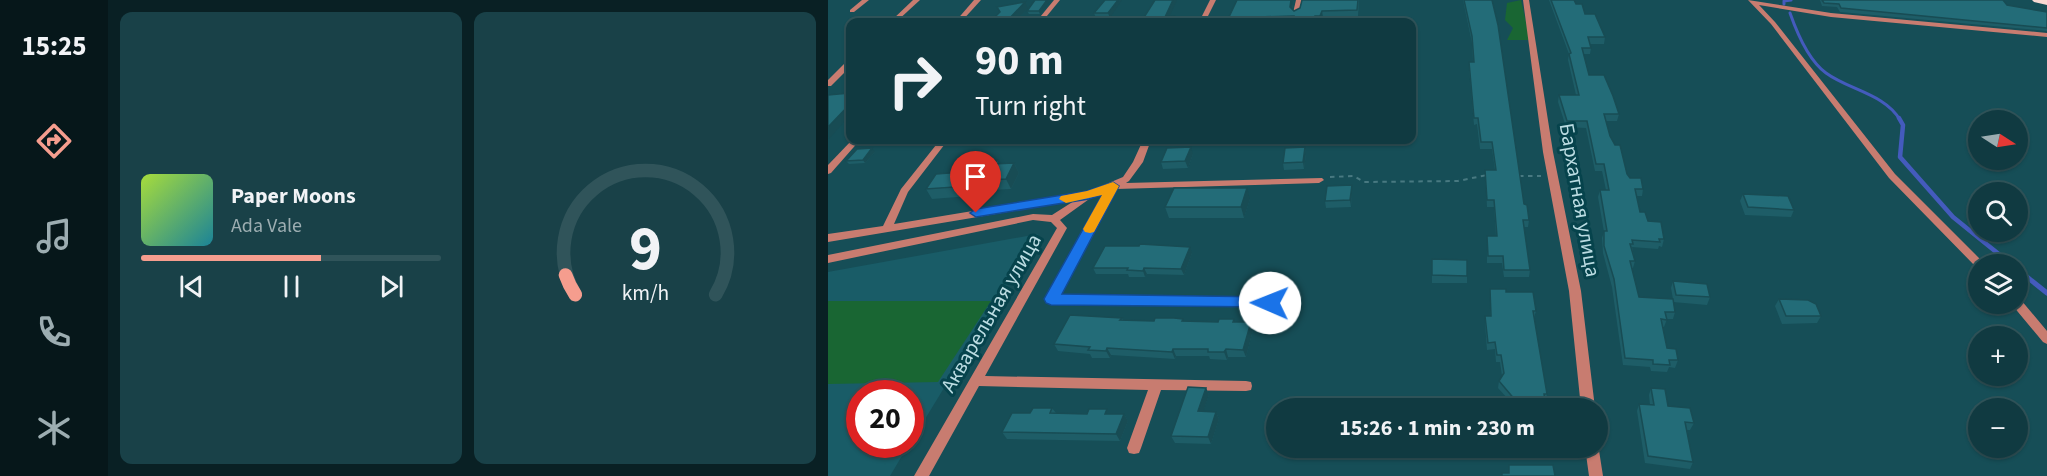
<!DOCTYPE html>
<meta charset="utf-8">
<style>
body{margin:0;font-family:"Source Sans 3",sans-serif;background:#194148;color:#f1f3f6;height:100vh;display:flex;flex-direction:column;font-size:22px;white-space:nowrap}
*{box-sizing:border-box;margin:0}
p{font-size:20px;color:#9cadb1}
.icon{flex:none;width:33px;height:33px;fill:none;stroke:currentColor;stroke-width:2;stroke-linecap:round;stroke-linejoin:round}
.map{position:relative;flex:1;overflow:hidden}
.sheet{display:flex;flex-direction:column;gap:12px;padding:12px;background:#092024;width:720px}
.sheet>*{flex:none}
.guide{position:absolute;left:18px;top:18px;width:570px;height:126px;border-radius:12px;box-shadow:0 2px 4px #0004,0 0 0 2px #30545a;background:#103a41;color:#f1f3f6;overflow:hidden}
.needle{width:39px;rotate:102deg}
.tools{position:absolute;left:1140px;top:110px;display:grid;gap:12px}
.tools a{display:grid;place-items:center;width:60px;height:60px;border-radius:50%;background:#103a41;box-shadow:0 2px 4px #0004,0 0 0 2px #30545a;font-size:30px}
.speed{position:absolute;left:18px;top:380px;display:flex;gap:12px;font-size:30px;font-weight:700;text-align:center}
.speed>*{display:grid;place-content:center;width:78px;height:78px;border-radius:50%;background:#103a41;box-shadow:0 2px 4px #0004,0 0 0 2px #30545a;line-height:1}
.speed .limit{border:9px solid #d22;background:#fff;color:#111}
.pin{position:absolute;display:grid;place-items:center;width:51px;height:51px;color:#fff;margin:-62px -26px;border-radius:50% 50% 50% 0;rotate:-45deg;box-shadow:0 0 6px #0007}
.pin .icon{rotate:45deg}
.me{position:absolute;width:66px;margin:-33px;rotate:271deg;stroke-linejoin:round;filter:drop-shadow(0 0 4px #0008)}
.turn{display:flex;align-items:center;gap:21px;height:126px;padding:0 30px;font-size:27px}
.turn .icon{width:78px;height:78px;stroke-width:2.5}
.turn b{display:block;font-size:42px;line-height:51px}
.sheet .tile{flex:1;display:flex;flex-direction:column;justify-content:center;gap:9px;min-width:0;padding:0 21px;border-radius:12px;background:#194148}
.sheet .dial{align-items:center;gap:0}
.dial svg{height:156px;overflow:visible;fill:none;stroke:#30545a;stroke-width:7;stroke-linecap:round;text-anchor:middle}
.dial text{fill:#f1f3f6;stroke:none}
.song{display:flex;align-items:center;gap:18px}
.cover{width:72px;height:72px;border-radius:9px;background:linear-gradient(135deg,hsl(80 70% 55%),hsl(190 70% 35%))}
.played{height:6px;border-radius:3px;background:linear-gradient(90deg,#f59d8e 60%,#30545a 60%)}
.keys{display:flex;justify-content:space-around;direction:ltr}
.sheet .tiles{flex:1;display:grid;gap:12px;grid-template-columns:repeat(2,1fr)}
.trip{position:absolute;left:438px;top:398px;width:342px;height:60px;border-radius:30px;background:#103a41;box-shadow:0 2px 4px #0004,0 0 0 2px #30545a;font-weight:700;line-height:60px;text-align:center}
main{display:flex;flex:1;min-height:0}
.tabs{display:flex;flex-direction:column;width:108px;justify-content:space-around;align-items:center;background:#06171a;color:#9cadb1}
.tabs .icon{width:42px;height:42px}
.tabs .current{color:#f59d8e}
.tabs b{font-size:27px;color:#f1f3f6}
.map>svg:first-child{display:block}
</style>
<main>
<nav class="tabs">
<b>15:25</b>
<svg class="icon current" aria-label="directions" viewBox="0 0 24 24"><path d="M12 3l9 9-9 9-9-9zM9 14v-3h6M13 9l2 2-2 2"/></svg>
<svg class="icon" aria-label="music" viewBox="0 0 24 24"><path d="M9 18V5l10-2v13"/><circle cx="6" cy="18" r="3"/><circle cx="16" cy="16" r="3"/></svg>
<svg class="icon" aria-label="phone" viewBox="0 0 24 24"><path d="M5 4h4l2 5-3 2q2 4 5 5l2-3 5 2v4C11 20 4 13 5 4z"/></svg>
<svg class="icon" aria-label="climate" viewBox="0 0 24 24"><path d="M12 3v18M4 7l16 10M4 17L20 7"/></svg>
</nav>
<section class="sheet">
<div class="tiles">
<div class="tile">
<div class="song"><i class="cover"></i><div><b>Paper Moons</b><p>Ada Vale</p></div></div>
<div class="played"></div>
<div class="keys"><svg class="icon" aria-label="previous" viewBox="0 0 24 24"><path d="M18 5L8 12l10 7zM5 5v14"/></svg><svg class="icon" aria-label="pause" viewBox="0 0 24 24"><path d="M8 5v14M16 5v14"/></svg><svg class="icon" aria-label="next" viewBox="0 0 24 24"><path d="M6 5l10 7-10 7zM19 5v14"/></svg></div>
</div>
<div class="tile dial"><svg viewBox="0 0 100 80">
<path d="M14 69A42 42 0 1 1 86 69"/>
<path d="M14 69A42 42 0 0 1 9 59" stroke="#f59d8e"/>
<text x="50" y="56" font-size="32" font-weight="700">9</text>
<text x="50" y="72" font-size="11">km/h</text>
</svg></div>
</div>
</section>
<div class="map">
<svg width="1219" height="476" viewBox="0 0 1219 476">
<rect width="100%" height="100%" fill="#164e57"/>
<polygon fill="#195c67" points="210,234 83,442 82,393 32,393 32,444 81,444 62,476 0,476 0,272"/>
<g fill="#196633">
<polygon points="693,0 702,40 679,40 685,28 677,20 679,3"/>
<polygon points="0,301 163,301 110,382 0,384"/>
</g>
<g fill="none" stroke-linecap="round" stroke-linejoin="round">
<g stroke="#445bbd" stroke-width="3">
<polyline points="956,4 956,1 963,0"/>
<path d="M 962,13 C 969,33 980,60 998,73 C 1021,90 1057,94 1072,120"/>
</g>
<g stroke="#445bbd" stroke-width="4.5">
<polyline points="1071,118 1075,125 1072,157 1125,217 1183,264"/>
<polyline points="1190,270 1196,275"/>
</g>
<polyline stroke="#445bbd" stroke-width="5" points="1194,273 1219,293"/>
<g stroke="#487981" stroke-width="2" stroke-dasharray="4.5 4.5" stroke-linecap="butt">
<polyline points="691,176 713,176"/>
<polyline points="502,177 526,176 536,182 630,181 659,175"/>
</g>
<g fill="#c87c70" fill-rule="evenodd">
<polygon points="34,0 41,0 26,12 22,12 22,10"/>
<polygon points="85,0 92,0 68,22 62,22"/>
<polygon points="146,0 153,0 133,22 127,22"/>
<polygon points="226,0 232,0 214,22 208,22"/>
<polygon points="382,0 388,0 377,22 371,22"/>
<polygon points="468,0 474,0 471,13 468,15 465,13"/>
<polygon points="695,0 701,0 725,152 753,291 767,408 753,408 741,291 715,152"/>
<polygon points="920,0 1003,13 1219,33 1219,37 1003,17 931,5 947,22 1067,174 1157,264 1150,264 1150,267 1148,267 1061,178 943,24"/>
<polygon points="19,61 22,61 22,67 3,86 0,86 0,80"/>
<polygon points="24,140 32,140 3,173 0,174 0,165"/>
<polygon points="112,140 120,140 80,192 66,224 259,192 295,177 305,162 315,140 323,140 315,162 301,181 298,183 494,178 496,180 491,183 288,189 231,295 442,299 446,300 448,303 446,306 442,307 219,302 217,299 277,192 264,197 232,220 239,228 157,376 418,381 423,382 424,386 423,390 418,391 333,390 313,448 311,453 306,454 301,453 299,448 320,390 151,386 101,476 86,476 229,228 223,222 205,220 0,263 0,255 205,214 224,215 246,201 0,242 0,234 55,226 73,189"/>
<polygon points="1190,299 1193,300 1219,331 1219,344 1215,342 1185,306 1183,303 1190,303"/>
<polygon points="770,444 775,476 761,476 757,447 770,447"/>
</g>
<polygon fill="#f8d8d2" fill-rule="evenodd" points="1204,0 1219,0 1219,5 1206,2"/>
</g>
<g fill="#1e5d67">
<polygon points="207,0 212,14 201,14 199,11"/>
<polygon points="277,0 282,18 268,18 266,13"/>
<polygon points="466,0 464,9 466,11 472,8 474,0 531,0 530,16 495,17 493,22 402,22 401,17"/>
<polygon points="635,0 664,0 696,204 701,220 700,227 696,227 702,270 701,277 676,277 674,263 659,263 659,236 668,236 666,207 659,207 657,170 667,170 664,149 652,149 649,124 646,125 641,68 641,62 645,62 644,43"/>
<polygon points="721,0 746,0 748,4 777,37 776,44 762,44 763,48 762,54 755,54 761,75 791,114 789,121 778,121 782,136 799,174 802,178 815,189 814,196 809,196 812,212 836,239 834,247 831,246 830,249 804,247 807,261 805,268 804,268 811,297 845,299 843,288 845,281 882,297 879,305 845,302 847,312 845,319 839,319 836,327 834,327 839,348 850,360 847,368 841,367 839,372 823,371 822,367 795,365 784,287 775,253 774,238 776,232 770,197 772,190 778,190 774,171 767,171 758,128 738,127 730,102 731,95 748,95 740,60 741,54"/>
<polygon points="992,0 1175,0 1179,5 1219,12 1219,31 1012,12 1009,7 994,6"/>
<polygon points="477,147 478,154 476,169 456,170 455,163"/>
<polygon points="47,152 37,163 21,164 18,161"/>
<polygon points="365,154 360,168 335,169 333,162"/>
<polygon points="169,160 171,164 186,163 191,173 183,189 162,190 158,198 144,199 142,196 104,199 98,189 148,171"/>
<polygon points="524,193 523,207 498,208 497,201"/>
<polygon points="915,194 966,210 963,217 917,215 912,201"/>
<polygon points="422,199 416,218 341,218 337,207"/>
<polygon points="364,253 356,275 319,274 317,277 301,277 300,274 268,274 265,268"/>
<polygon points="604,259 639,276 639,283 604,283"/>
<polygon points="662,289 678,292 708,311 706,318 719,394 718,401 718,408 666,408 667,400 681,400 670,388 671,381 674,376 672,362 668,362 667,349 659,350 657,323 657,316 662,316"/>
<polygon points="951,299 993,316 989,323 954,324 947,306"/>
<polygon points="294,318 295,320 407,322 425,330 418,357 400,357 399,360 382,359 381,356 348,356 347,359 283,355 282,358 264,358 262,354 230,351 226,344"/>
<polygon points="378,388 381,395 375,411 388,412 391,419 383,444 347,443 343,436"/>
<polygon points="823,388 840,406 866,423 862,430 859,430 865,462 862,469 817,463 809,411 811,404 822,405 821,395"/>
<polygon points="224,408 228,413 296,414 300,421 292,441 179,439 174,432 202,413"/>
</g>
<g fill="#184c54">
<polygon points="219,0 223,0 212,14 211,11"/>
<polygon points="290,0 294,0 282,18 280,13"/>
<polygon points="345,0 349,0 339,22 337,17"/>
<polygon points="463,0 466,0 463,12 462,7"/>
<polygon points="197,2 200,8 186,22 178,22"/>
<polygon points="494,11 495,17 493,22 492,16"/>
<polygon points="346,16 348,22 343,22"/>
<polygon points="22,104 22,115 1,139 0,127"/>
<polygon points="363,147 365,154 360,168 357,161"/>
<polygon points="477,147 478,154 476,169 475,162"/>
<polygon points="44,148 47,152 37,163 35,160"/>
<polygon points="186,163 191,173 183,189 178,179"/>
<polygon points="157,180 162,190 158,198 152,188"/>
<polygon points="524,185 524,193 523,207 522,200"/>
<polygon points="419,188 422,199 416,218 413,207"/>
<polygon points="362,247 364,253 356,275 353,269"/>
<polygon points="316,268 319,274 317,277 315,271"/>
<polygon points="423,322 425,330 418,357 415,350"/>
<polygon points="279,348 283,355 282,358 278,351"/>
<polygon points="345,349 348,356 347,359 344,352"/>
<polygon points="398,349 400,357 399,360 396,352"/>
<polygon points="378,388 381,395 373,418 370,411"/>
<polygon points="388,412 391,419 383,444 380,437"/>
<polygon points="296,414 300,421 292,441 288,434"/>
</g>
<g fill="#236c78" stroke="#184c54" stroke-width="1.5">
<polygon points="207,0 219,0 211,11 199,11"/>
<polygon points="277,0 290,0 280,13 266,13"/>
<polygon points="327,0 345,0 337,17 346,16 343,22 313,22"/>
<polygon points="409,0 463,0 462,7 466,11 472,8 474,0 530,0 529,10 494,11 492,16 487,16 486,22 465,22 466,16 430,17 428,22 405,22 407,17 401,17"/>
<polygon points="636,0 664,0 670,25 696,204 699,205 701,220 695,220 702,270 676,270 675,256 660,256 659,236 669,236 666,200 659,200 657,170 668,170 664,142 653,142 650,118 646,118 641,62 646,62 644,36"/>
<polygon points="723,0 746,0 748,4 754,4 757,14 767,14 777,37 760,37 763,48 754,48 761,75 776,75 785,96 791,114 776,114 782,136 787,145 792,145 799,174 802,178 813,178 815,189 807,189 812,212 817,212 820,221 833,222 836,239 831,239 832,242 804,240 805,244 802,244 807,261 802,261 811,297 845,299 847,312 837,312 839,320 833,319 839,348 848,349 850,360 841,360 842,365 825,364 825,360 797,358 786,279 776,246 776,231 779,231 772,190 781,190 776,164 768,164 759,121 739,121 731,95 751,95 741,54 743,53"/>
<polygon points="994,0 1175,0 1179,5 1219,12 1219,28 1013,8 1011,4 996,3"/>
<polygon points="197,2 178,22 162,22 172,12 169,7"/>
<polygon points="22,93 22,104 0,127 0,95"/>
<polygon points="363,147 357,161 333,162 339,148"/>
<polygon points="477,147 475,162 455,163 457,148"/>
<polygon points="44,148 35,160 18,161 29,149"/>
<polygon points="169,160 166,164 186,163 178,179 157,180 152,188 138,189 140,186 98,189 108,174 148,171 155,161"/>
<polygon points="524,185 522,200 497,201 499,186"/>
<polygon points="346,188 419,188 413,207 337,207"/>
<polygon points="915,194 960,196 966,210 920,207"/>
<polygon points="312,244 362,247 353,269 316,268 315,271 299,270 300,268 265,268 277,246 311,246"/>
<polygon points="604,259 639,260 639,276 604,275"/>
<polygon points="845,281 879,284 882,297 848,295"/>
<polygon points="662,289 678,289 678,292 705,292 708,311 705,311 719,394 716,394 718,408 667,408 667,400 688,401 671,381 676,373 673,355 669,355 667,342 660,343 657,316 663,316"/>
<polygon points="951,299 980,300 988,304 993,316 958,316"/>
<polygon points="242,315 294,318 292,320 326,321 327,318 346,318 355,319 354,321 390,322 391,319 406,319 405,322 423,322 415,350 398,349 396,352 380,352 380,349 345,349 344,352 279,348 278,351 260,350 262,347 226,344"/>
<polygon points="360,387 378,388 370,411 388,412 380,437 343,436"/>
<polygon points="823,388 837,389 840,406 862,408 866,423 857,422 865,462 820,456 811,404 826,405"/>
<polygon points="205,408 224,408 222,413 259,414 261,409 279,409 277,414 296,414 288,434 174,432 184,413 202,413"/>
<polygon points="681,465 725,465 727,476 674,476 674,473 681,473"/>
</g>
<polygon fill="#1a73e8" stroke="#114b97" stroke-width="1.5" points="285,182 291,186 234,294 442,297 448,299 450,303 448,307 223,305 218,303 216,299 274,195 261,199 148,217 142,213 148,209 259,191"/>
<polygon fill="#f59e0b" points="285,182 291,186 266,232 262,233 257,232 255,229 274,195 238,203 231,199 233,196 259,191"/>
<g text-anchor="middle" stroke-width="6" stroke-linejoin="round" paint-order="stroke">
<g font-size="21" fill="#bbdce2" stroke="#06434c">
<text transform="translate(752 200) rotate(80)" y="7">Бархатная улица</text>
<text transform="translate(163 313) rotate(-60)" y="7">Акварельная улица</text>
</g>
</g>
</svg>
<div class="tools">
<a><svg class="needle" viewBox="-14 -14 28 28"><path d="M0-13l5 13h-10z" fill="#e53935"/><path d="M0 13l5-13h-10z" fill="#9cadb1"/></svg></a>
<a><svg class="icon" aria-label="search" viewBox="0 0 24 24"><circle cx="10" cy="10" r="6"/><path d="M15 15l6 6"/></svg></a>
<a><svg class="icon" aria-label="layers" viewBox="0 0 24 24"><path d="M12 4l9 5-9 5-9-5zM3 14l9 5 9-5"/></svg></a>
<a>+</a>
<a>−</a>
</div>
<div class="speed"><div class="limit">20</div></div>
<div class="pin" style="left:148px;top:213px;background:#d93025"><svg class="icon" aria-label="arrive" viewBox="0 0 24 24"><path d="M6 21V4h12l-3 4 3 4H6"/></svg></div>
<svg class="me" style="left:442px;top:303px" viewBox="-20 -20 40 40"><circle r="19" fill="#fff"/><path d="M0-13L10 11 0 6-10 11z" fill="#1a73e8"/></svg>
<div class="trip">15:26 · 1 min · 230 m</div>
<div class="guide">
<div class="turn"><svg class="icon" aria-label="right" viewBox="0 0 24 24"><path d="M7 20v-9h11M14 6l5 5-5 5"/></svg><div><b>90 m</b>Turn right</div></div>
</div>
</div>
</main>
